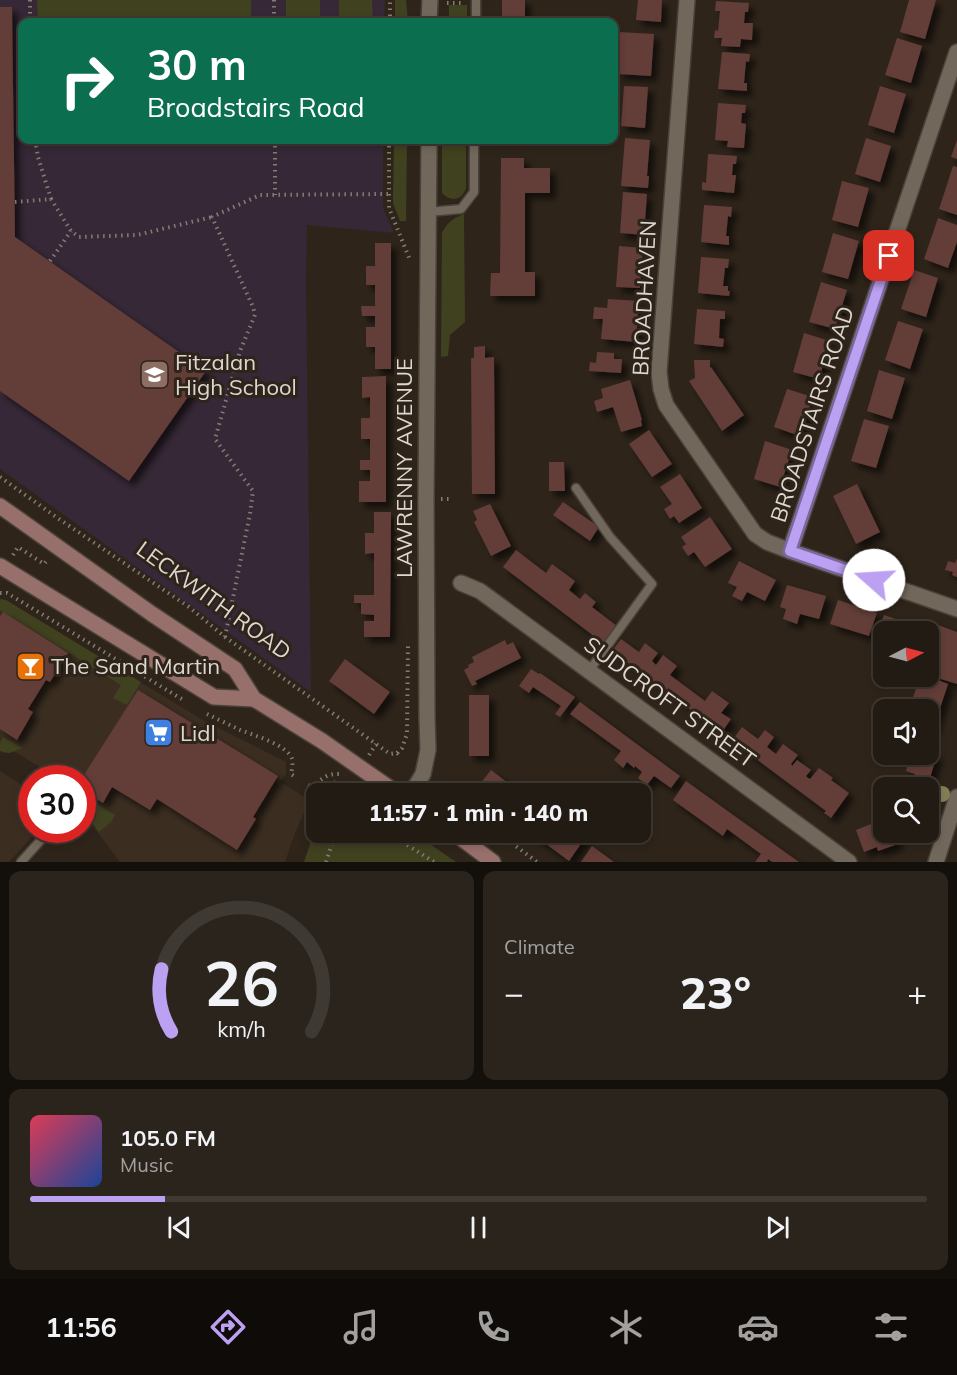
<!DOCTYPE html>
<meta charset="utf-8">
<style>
body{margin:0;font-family:Mulish,sans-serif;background:#2a241d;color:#f1f3f6;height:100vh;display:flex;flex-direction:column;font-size:22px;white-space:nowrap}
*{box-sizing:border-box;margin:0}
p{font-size:20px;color:#a2a1a0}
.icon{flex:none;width:33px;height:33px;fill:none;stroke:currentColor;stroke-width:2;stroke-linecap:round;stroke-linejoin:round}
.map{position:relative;height:862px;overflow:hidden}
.details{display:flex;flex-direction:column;gap:9px;padding:9px;background:#130f0b;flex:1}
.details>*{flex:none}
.banner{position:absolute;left:18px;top:18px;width:600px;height:126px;border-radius:12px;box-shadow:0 3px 9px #0003,0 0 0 2px #3f3934;background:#0b6e4f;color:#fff;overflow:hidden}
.needle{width:39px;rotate:84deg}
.tools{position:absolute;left:873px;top:621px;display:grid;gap:12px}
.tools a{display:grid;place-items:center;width:66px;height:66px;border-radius:12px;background:#221b14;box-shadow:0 3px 9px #0003,0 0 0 2px #3f3934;font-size:30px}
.speed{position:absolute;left:18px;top:765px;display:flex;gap:12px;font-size:30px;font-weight:700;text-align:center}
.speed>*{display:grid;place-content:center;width:78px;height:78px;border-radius:50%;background:#221b14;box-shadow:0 3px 9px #0003,0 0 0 2px #3f3934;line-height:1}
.speed .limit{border:9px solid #d22;background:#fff;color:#111}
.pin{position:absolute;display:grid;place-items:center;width:51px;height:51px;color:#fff;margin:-26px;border-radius:12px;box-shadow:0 3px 9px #0006}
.me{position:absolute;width:66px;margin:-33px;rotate:289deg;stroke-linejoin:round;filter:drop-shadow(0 0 4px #0008)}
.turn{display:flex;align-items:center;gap:21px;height:126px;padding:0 30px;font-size:27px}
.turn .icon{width:78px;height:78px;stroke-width:2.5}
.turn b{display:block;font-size:42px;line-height:51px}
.big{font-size:45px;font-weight:800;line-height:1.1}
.details .tile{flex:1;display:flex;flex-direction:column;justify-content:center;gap:9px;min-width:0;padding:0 21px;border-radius:12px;background:#2a241d}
.details .dial{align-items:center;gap:0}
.dial svg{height:156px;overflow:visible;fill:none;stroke:#3f3934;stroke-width:7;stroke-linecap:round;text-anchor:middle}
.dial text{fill:#f1f3f6;stroke:none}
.song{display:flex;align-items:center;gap:18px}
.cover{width:72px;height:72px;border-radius:9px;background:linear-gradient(135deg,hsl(350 70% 55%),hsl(220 70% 35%))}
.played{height:6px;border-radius:3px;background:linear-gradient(90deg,#bca0f2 15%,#3f3934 15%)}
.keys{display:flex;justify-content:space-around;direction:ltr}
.heat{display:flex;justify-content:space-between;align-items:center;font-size:33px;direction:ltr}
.details .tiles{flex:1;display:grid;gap:9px;grid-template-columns:1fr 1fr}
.tile:last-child{grid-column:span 2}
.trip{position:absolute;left:306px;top:783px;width:345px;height:60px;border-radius:12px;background:#221b14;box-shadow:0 3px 9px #0003,0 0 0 2px #3f3934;font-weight:800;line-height:60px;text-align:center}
.tab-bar{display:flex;height:96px;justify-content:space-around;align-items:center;background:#0e0b08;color:#a2a1a0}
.tab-bar .icon{width:42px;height:42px}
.tab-bar .current{color:#bca0f2}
.tab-bar b{font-size:27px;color:#f1f3f6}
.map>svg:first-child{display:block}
</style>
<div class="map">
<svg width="957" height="862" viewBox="0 0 957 862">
<defs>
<filter id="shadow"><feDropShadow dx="5.5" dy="5.5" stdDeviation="3" flood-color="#0009"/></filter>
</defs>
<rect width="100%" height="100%" fill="#2e241a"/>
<g fill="#3b2e21">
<polygon points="9,603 203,720 286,762 286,774 280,782 310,800 295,833 285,862 120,862 83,813 87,809 87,801 83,794 82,778 58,778 15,752 4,753 0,751 0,605"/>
<polygon points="0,771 31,791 32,830 38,830 9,862 0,862"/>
</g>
<polygon fill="#362836" points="0,0 385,0 384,22 22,22 22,140 383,140 383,208 394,233 307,225 306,281 311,692 0,469"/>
<g fill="#3f411f">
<polygon points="37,0 251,0 251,22 38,22"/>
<rect x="286" y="0" width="34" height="22"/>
<polygon points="339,0 372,0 373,22 339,22"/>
<polygon points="395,0 406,0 408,22 395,22"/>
<rect x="449" y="5" width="18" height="17"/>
<polygon points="394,140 407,140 406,221 400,221 393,203"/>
<path d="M 442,140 L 466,140 L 466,188 C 462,201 450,202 442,193 Z"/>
<path d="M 464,214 L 465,322 L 450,335 L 448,356 L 441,357 L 442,233 C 447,222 454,218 464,214 Z"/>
<polygon points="0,599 6,600 141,682 127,705 113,698 121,685 3,612 0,610"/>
<polygon points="3,737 23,748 9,753 0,751 0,743"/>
<polygon points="334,779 355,793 329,793"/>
<polygon points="83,794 96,801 95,803 115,815 111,822 99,832 84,812 87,809 87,801"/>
<polygon points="316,827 316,832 414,833 456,862 304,862"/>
</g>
<g fill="#643c37" filter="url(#shadow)">
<rect x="502" y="0" width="23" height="22"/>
<polygon points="638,0 662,0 661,22 636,20"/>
<polygon points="909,0 936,0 925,39 900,32"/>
<polygon points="716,1 749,3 748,12 745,12 744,23 753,23 752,40 741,39 740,47 721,46 722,38 714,38 715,30 718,31 720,11 715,11"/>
<polygon points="0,7 12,7 15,237 206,371 129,481 0,391"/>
<polygon points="619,32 654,34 651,76 618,74 619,64 616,64"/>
<polygon points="897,38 922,46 911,83 885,75"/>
<polygon points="722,52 750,54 749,62 746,61 744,83 747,83 747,91 718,89"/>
<polygon points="624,86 648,87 645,128 621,126"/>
<polygon points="880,86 906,94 894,133 868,125"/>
<polygon points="718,103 746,105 745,113 742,113 741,123 746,124 744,148 727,147 728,141 715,140"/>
<polygon points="625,138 650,140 647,176 649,176 648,188 621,186"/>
<polygon points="866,138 891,146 880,182 855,174"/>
<polygon points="957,140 957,159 951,157"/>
<polygon points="708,154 737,156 736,164 733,164 732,175 736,175 734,193 702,190 702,182 706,183"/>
<polygon points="501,158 524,158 524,168 550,168 550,193 525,193 525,272 535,272 535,296 490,296 491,273 500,273"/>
<polygon points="953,166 957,167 957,215 939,209"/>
<polygon points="842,181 869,188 858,227 832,220"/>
<polygon points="623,192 647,194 644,235 620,233"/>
<polygon points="704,205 732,207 731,217 728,216 726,236 729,236 729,245 701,242"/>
<polygon points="938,218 957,225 957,242 948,268 924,259"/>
<polygon points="833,233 859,241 848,279 822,272"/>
<polygon points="375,243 391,243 391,369 375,369 375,347 366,347 366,327 375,327 375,316 362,316 361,306 375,306 375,285 366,285 366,266 375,266"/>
<polygon points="619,246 643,248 640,288 616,287"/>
<polygon points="701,257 729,259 728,268 725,268 723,286 728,286 728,291 730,291 729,296 698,293"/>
<polygon points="914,270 938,278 926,317 901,309"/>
<polygon points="821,282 847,290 835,329 809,322"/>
<polygon points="608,299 639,301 636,342 601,339 603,319 593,319 594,307 607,308"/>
<polygon points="697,309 725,311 725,319 720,319 719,338 724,339 723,347 694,344"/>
<polygon points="898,321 923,329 910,369 885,360"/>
<polygon points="804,333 830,341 819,379 793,372"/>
<polygon points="485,346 485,358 494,357 495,494 472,494 471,358 474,358 474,347"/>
<polygon points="597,352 614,353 614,359 622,359 621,373 589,371 590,362 596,363"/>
<polygon points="694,360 710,360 710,368 711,367 744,415 722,431 689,381 695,378"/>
<polygon points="879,370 905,378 892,419 867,411"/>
<polygon points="386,376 386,502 359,502 359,481 370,481 370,470 360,470 360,460 370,460 370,439 361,439 361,418 370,418 370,397 362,398 362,377"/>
<polygon points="630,380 642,420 641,420 642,426 621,432 613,407 597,412 594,401 603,398 601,389"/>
<polygon points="787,389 813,397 800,436 774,427"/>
<polygon points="864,419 889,426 876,468 851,461"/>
<polygon points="649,430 672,464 652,477 629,444"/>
<polygon points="765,441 792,450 780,487 754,479"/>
<polygon points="549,462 564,462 565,491 549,491"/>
<polygon points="680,474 702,508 679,523 674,516 670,519 664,509 672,504 660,487"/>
<polygon points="857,484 880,532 856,544 833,496"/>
<polygon points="563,502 599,527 590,541 553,515"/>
<polygon points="490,504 511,546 491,556 474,522 477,520 473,511"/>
<polygon points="374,512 391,512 390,637 364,637 364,621 374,621 374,615 361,614 361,603 354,603 354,595 374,595 374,553 365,554 365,533 374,533"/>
<polygon points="710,517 732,549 705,567 694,552 688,556 682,547 686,544 681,537"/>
<polygon points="516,550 546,573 552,564 575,581 569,590 580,599 585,593 596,602 592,607 617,626 603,643 503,567"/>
<polygon points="957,559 957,577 952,575 953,572 945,570 948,561 955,563"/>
<polygon points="739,561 776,580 765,601 747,592 742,601 732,596 737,587 728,583"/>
<polygon points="787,585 826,596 819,619 800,614 797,624 783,619 786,609 780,607"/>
<polygon points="838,600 877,613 869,636 830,624"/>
<polygon points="3,612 68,653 50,682 46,680 28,709 33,712 17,740 0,729 0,616"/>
<polygon points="884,615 930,631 884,632 884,665 875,663 882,642 875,640"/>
<polygon points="935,624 957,632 957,684 928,675 928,643"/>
<polygon points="621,639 639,652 645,643 658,653 652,661 656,665 663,655 677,666 670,675 705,701 712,691 729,703 721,713 731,719 722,732 696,714 612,651"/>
<polygon points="505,640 507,645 513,642 521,658 475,681 477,684 472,686 464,670 469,667 468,665 474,662 472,657"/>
<polygon points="345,659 390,692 374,714 329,681"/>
<polygon points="531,669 539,674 540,673 575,697 560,717 555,714 561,706 533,687 529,693 519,686"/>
<polygon points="920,676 928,676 948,684 929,742 928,710 909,710"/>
<polygon points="138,690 278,776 253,817 256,819 237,850 157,799 150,810 112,787 103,803 82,790 82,778"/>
<rect x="469" y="695" width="20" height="61"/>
<polygon points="580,702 680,776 671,788 654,776 647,785 638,778 642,772 635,766 634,768 627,762 623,768 614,760 621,751 570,714"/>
<polygon points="742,727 758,739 765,730 774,737 767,747 776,754 783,744 798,755 791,764 792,766 797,760 811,770 806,776 808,778 810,779 819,768 833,778 831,780 849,793 831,818 824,813 826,811 732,741"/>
<polygon points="928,752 937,755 927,788 911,788 915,774 906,771 907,767 909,764 918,767 920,760 910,757 911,754 928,754"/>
<polygon points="491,770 512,786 523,794 481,794 480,793 484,788 480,784"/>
<polygon points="686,781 736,817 799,862 772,862 768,859 767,862 755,862 761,854 727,829 723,836 673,800"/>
<polygon points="884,819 884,832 904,832 904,834 895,838 898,844 878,851 877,847 864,852 856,830"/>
<polygon points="530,832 578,832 585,838 569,861"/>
<polygon points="592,846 614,862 581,862"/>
</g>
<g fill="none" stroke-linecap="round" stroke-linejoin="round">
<defs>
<g id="service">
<polyline points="476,22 476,0"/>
<polyline points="428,212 461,209 474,192 474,140"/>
<polyline points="576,488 610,537 652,584 589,671"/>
<polyline points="21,862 50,830"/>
</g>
<g id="minor">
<polyline points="687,0 659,372 661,389 666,405 755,534 767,542 790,551 957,609"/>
<polyline points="429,22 430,0"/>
<polyline points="790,551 957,52"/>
<polyline points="461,583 480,591 849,862"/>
<polyline points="411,794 423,774 428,750 427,717 426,499 429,140"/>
<polyline points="936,862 957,797"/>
</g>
<g id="secondary">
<polyline points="0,506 152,614 235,669 254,699 322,741 398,794"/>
<polyline points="0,566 214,697 254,699"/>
<polyline points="453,832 493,862"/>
</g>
</defs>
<use href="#service" stroke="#4a423a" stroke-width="11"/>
<use href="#minor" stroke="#4a423a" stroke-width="18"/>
<use href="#secondary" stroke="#4a423a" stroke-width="18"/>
<g stroke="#857d74" stroke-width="4" stroke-dasharray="1.5 4.5" stroke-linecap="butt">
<polyline points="30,0 30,22"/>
<polyline points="274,0 274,22"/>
<polyline points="447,3 463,3"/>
<polyline points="390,22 390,0"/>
<polyline points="35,140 38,157 51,199"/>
<polyline points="275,140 275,195"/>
<polyline points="389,140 389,208 410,260"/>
<polyline points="15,202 51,199 71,231 79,237 137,235 212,217"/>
<polyline points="50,261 71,231"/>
<polyline points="0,477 59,519 189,607 225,637 376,744 390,754 397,753 401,757"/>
<polyline points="441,499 452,499"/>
<polyline points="13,555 18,547 44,564 48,559"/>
<polyline points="0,593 7,593 185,701"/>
<polyline points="225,637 250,514 253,491 215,439 240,351 255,315 253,307 212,217 260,195 389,194"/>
<path d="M 207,714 C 217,719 228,724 238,729 C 252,735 287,744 292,759 C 293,764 292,769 291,774 L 294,776"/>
<polyline points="397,753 402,748 407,734 408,646"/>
<polyline points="369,755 376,744"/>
<polyline points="308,785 323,794"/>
<path d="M 312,788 C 320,779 328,773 340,774"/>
<polyline points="442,790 447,794"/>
<polyline points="387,832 434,862"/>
<polyline points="497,832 537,862"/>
<polyline points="326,862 336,832"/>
</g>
<use href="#service" stroke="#72675b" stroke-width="8"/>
<use href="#minor" stroke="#72675b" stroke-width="15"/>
<use href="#secondary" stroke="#98706b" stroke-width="15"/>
</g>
<circle fill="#827f55" cx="942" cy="794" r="8"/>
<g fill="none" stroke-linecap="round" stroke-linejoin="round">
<defs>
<polyline id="route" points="874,580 790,551 889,256"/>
</defs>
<use href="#route" stroke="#7a689d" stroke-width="15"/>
<use href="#route" stroke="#bca0f2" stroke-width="10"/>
</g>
<defs>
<symbol id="school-square" viewBox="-11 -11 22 22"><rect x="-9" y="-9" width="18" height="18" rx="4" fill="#8d6e63" stroke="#2e241a"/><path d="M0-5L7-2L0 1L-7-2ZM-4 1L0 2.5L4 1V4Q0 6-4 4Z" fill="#fff"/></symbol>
<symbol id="bar-square" viewBox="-11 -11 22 22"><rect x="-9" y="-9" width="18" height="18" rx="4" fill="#e8710a" stroke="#2e241a"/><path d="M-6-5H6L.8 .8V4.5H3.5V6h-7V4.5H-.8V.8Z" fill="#fff"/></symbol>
<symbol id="supermarket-square" viewBox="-11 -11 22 22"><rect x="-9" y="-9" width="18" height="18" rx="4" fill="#3f7fe0" stroke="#2e241a"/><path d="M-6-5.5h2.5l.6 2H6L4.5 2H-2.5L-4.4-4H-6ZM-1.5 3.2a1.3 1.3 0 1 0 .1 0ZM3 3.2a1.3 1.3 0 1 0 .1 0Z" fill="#fff"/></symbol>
</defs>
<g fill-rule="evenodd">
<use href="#school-square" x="138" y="358" width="33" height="33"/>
<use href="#bar-square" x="14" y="650" width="33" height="33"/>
<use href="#supermarket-square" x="142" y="716" width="33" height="33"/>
</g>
<g text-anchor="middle" stroke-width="6" stroke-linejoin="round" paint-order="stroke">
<g font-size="22" fill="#ddd7d0" stroke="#2e241a">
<text transform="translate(644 298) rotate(-87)" y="8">BROADHAVEN</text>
<text transform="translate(812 414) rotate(-72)" y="8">BROADSTAIRS ROAD</text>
<text transform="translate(404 468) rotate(-90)" y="8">LAWRENNY AVENUE</text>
<text transform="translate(214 600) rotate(36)" y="8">LECKWITH ROAD</text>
<text transform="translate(670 702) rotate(36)" y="8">SUDCROFT STREET</text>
</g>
<g font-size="22" fill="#ddd7d0" stroke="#2e241a" text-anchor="start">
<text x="175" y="370">Fitzalan<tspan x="175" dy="25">High School</tspan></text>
<text x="51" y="674">The Sand Martin</text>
<text x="180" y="741">Lidl</text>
</g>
</g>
</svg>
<div class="tools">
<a><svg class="needle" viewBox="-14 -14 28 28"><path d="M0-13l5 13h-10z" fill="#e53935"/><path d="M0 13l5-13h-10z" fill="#a2a1a0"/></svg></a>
<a><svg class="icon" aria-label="sound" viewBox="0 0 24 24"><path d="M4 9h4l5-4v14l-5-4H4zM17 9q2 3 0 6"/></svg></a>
<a><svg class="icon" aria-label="search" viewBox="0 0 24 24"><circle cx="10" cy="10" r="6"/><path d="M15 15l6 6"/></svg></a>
</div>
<div class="speed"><div class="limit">30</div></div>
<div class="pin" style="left:889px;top:256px;background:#d93025"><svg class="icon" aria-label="arrive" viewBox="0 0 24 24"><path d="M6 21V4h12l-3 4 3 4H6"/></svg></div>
<svg class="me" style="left:874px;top:580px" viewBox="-20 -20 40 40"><circle r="19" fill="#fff"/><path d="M0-13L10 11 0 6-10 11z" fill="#bca0f2"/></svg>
<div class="trip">11:57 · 1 min · 140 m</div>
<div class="banner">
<div class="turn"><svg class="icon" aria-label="right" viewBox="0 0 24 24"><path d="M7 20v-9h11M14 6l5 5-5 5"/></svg><div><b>30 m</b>Broadstairs Road</div></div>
</div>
</div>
<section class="details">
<div class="tiles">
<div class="tile dial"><svg viewBox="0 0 100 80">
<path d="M14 69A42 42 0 1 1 86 69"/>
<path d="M14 69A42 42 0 0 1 9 37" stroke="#bca0f2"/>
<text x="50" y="56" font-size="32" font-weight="700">26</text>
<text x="50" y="72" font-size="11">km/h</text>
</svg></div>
<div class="tile"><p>Climate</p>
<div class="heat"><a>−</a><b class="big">23°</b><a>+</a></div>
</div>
<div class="tile">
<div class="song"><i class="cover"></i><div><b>105.0 FM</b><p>Music</p></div></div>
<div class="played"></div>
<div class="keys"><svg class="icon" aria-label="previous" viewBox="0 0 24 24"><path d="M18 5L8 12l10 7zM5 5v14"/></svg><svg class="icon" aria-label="pause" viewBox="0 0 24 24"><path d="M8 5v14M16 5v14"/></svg><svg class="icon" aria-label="next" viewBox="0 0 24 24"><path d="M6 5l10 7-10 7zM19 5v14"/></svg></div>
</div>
</div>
</section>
<nav class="tab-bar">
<b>11:56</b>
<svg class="icon current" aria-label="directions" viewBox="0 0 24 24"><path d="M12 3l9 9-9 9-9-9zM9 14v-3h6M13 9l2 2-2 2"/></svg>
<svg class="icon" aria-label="music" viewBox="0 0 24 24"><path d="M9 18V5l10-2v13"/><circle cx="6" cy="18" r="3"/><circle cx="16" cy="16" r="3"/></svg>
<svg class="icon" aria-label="phone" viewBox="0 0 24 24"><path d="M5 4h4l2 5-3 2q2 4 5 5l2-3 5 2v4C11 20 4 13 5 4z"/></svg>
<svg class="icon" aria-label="climate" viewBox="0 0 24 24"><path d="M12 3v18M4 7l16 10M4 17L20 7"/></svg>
<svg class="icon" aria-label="car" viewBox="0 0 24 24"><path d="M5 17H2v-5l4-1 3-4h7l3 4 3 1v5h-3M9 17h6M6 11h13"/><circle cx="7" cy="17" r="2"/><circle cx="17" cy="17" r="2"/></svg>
<svg class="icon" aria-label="filters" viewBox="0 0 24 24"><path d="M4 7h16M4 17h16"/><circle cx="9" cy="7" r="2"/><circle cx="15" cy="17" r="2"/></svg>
</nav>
